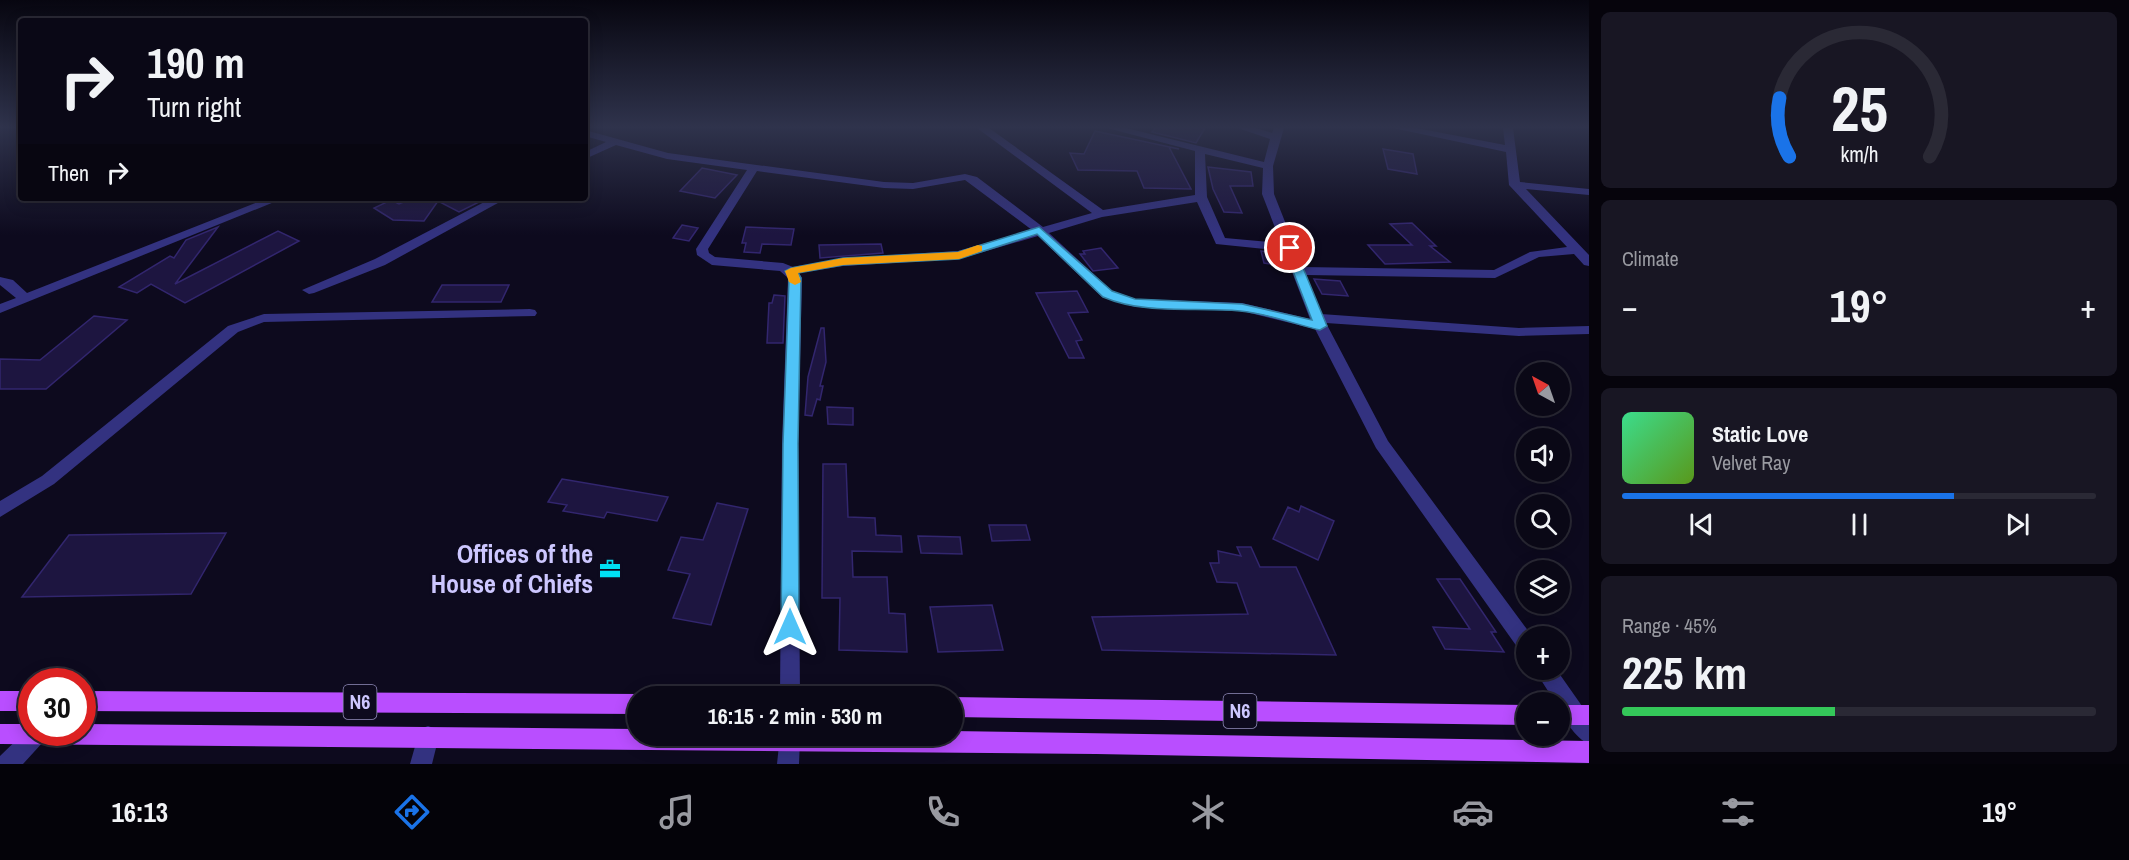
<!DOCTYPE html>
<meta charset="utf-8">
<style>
body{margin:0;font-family:"Archivo Narrow",sans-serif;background:#181623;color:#f1f3f6;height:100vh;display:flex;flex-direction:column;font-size:22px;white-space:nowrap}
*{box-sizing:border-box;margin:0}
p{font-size:20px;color:#999aa1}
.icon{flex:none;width:33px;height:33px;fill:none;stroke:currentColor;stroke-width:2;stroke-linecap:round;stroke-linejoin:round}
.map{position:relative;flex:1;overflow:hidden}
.panel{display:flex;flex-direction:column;gap:12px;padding:12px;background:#06040c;width:540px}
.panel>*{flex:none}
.top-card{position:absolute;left:18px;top:18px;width:570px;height:183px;border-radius:6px;box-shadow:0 3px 15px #0003,0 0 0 2px #2a2935;background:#0a0816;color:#f1f3f6;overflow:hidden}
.needle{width:39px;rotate:320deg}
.fabs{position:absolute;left:1516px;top:362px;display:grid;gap:12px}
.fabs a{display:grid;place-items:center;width:54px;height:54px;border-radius:50%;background:#0a0816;box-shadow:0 3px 15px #0003,0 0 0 2px #2a2935;font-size:30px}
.speed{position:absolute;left:18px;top:668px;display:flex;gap:12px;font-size:30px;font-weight:700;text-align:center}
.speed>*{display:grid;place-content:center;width:78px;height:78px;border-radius:50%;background:#0a0816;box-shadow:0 3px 15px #0003,0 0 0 2px #2a2935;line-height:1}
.speed .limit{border:9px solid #d22;background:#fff;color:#111}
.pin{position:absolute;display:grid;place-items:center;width:51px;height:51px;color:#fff;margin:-26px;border:3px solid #fff;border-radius:50%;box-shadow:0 2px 6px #0007}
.me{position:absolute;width:66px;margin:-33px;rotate:0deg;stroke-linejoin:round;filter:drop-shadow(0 0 4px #0008)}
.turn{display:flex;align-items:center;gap:21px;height:126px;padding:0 30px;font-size:27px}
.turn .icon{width:78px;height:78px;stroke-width:2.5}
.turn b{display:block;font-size:42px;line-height:51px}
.then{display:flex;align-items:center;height:57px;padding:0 30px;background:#0003;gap:12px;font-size:22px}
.big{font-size:45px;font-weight:700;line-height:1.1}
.panel .widget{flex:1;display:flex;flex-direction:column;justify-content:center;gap:9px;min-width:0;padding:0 21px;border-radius:9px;background:#181623}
.panel .dial{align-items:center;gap:0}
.dial svg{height:156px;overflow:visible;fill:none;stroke:#2a2935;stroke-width:7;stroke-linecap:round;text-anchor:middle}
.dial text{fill:#f1f3f6;stroke:none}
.song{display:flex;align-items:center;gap:18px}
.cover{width:72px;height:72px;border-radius:9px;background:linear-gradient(135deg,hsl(150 70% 55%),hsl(90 70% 35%))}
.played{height:6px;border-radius:3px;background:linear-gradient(90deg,#1a73e8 70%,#2a2935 70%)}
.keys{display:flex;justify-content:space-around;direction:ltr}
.heat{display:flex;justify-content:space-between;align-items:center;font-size:33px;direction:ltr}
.charge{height:9px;border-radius:4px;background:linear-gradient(90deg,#34c759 45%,#2a2935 0)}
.trip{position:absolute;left:627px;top:686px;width:336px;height:60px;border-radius:30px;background:#0a0816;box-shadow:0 3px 15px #0003,0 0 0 2px #2a2935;font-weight:700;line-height:60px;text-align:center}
.tabs{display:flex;height:96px;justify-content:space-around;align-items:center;background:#040309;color:#999aa1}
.tabs .icon{width:42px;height:42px}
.tabs .current{color:#1a73e8}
.tabs b{font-size:27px;color:#f1f3f6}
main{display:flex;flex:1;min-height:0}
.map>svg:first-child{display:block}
</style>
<main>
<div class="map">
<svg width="1589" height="764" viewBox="0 0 1589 764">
<rect width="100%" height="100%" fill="#0d0a1e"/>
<g fill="#1d1540" stroke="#32266e" stroke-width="1.5">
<polygon points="1155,128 1205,128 1196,143 1152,132"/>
<polygon points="1095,131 1179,149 1169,147 1191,189 1144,188 1137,171 1078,170 1070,153 1084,154"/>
<polygon points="1383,149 1413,154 1417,174 1388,169"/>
<polygon points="1208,167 1251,172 1253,186 1230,186 1242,213 1224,212 1213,189"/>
<polygon points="702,168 737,175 715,198 680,191"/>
<polygon points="413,198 423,201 429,198 487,198 459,212 438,201 424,221 393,220 374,208 391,200 399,204"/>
<polygon points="1412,223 1436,246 1430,246 1450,262 1385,264 1368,245 1412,245 1390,224"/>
<polygon points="682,225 698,228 689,241 673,238"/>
<polygon points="218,227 175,284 278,231 299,241 185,303 151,284 137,293 119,287 170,256 174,258 186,240"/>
<polygon points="746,227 794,229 791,245 762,244 760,253 744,252 746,243 742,243"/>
<polygon points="881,244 883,253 820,258 819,245"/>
<polygon points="1101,248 1118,268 1093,271 1080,254 1085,254 1083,251"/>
<polygon points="1261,251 1280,253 1285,266 1264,263"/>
<polygon points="1314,279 1340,281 1348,296 1322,294"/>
<polygon points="442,285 509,285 501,302 432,302"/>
<polygon points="1077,291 1088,312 1068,313 1082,340 1076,341 1084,358 1069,358 1036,293"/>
<polygon points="774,295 785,296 783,343 767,343 769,303 772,303"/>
<polygon points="94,316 127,320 46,389 0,389 0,359 40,360"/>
<polygon points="821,328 824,328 826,362 820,386 823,386 820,400 817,399 812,416 805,415 808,377"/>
<polygon points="827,407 853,408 853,425 828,424"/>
<polygon points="823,464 846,464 848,517 875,518 876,535 901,536 902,552 852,551 853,577 887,577 889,613 905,614 907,652 839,650 840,598 822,598"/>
<polygon points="562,479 668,497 657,521 607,512 604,518 563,511 567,505 548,502"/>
<polygon points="717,503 748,509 711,625 673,618 690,574 668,570 681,537 703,540"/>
<polygon points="1301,506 1334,521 1318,560 1273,539 1288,507 1299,512"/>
<polygon points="989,525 1026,525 1030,540 992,541"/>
<polygon points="226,533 191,594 22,597 69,535"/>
<polygon points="918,536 960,537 962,554 921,553"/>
<polygon points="1237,547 1251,547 1260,567 1296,567 1336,655 1102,650 1092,617 1248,614 1237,583 1217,582 1210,563 1219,563 1218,551 1241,556"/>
<polygon points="1437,579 1460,579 1496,632 1491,632 1504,652 1445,649 1433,627 1470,629"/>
<polygon points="992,605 1003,650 938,652 930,607"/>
</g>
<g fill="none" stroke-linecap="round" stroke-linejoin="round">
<g fill="#333280" fill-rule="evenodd">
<path d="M 977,128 L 989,128 L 1103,210 L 1195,195 L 1195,151 L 1107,128 L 1126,128 L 1264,162 L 1270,139 L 1238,128 L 1256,128 L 1272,133 L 1274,128 L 1284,128 L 1273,166 L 1274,194 L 1303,267 L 1494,270 L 1530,252 L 1567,247 L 1509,185 L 1506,152 L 1393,128 L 1416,128 L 1505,145 L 1503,128 L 1513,128 L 1520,182 L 1589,189 L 1589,195 L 1526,189 L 1589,255 L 1589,266 L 1584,265 L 1574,254 L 1539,257 L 1495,278 L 1306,275 L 1321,314 L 1519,328 L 1589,326 L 1589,334 L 1519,336 L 1326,323 L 1388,441 L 1532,636 L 1527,636 L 1527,654 L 1520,651 L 1376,448 L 1315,329 L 1242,311 L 1135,307 L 1102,297 L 1038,236 L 959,259 L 843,266 L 799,273 L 802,278 L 798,444 L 800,696 L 780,696 L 782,444 L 788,278 L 780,271 L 712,265 L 697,255 L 696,249 L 747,170 L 667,159 L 616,145 L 585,159 L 585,152 L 606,142 L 585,136 L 585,130 L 668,153 L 884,182 L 913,183 L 965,174 L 977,177 L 1043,227 L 1092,213 ZM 1205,154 L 1263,168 L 1262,194 L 1281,243 L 1225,238 L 1207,197 ZM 757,171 L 884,188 L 913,189 L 965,180 L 1032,230 L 958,251 L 843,258 L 793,267 L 783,263 L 715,257 L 709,253 L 708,249 ZM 1197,202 L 1216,244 L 1284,251 L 1310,319 L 1242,303 L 1136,299 L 1112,291 L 1049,233 L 1102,217 Z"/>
<polygon points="268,198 284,198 0,313 0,304 16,298 0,285 0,277 13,280 27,293"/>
<polygon points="492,198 507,198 385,265 314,293 309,294 302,290 375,259"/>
<polygon points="530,309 535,310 537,313 535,316 264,322 238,332 54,484 0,517 0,501 42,476 228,326 264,314"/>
<path d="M 1534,669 L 1556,669 L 1589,716 L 1589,744 C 1576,739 1560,716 1560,702 L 1555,702 Z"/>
<polygon points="32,725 32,732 46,732 44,741 23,764 0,764 0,756"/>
<polygon points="428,726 436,729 439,736 432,764 410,764 420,729"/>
<polygon points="780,735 798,735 800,740 799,764 777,764"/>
</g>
<g fill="#b94eff" fill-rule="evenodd">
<rect x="0" y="691" width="32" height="20"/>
<polygon points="82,691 638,694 643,696 638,696 638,714 82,711"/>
<polygon points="952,697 1527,705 1527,725 952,717"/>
<rect x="1560" y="705" width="29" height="20"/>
<polygon points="0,724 32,724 32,732 82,732 82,724 638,729 638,735 952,735 952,731 1589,741 1589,763 1096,754 0,744"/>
</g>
</g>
<linearGradient id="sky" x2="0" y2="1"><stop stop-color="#070610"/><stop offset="0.54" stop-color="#2f334c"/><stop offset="1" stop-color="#2f334c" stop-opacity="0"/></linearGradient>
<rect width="1589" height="235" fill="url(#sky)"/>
<path fill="#4fc3f7" stroke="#337fa1" stroke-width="1.5" d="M 1039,227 L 1112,291 L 1135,299 L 1242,304 L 1312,320 L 1284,248 L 1294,246 L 1327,326 L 1320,330 C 1294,324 1266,313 1240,311 C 1194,307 1145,315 1103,297 L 1037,234 L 959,259 L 843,265 L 798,273 L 801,278 L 798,444 L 799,627 L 796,633 L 790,635 L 784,633 L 781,627 L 783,444 L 789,278 L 785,271 L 791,268 L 843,258 L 958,252 Z"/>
<polygon fill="#f59e0b" points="978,245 982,246 982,251 959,259 843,265 798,273 801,282 795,285 789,282 785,271 791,268 843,258 958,252"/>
<defs>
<symbol id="office-bare" viewBox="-9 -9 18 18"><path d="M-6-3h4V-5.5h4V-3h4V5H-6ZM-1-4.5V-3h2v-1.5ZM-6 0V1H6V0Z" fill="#00dff2" stroke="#0d0a1e" stroke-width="2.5" paint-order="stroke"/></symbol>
</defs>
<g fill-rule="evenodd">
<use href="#office-bare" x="595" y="554" width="30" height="30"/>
</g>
<g text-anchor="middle" stroke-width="6" stroke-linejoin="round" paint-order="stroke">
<g fill="#0d0a1e" stroke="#938ebc" stroke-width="1.5">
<rect x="343.5" y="685" width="33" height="34" rx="4.5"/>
<rect x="1223.5" y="694" width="33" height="34" rx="4.5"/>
</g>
<g font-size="20" font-weight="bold" fill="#cdc7ff">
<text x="360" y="709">N6</text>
<text x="1240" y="718">N6</text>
</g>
<g font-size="26" font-weight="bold" fill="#cdc7ff" stroke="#0d0a1e" text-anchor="end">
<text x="593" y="563">Offices of the<tspan x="593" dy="30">House of Chiefs</tspan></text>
</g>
</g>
</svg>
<div class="fabs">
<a><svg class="needle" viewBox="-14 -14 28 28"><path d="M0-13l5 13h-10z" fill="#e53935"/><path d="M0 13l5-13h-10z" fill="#999aa1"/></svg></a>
<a><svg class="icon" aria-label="sound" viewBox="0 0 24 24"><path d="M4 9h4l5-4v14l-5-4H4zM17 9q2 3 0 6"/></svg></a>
<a><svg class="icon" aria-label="search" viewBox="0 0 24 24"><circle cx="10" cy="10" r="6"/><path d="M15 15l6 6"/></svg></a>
<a><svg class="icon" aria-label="layers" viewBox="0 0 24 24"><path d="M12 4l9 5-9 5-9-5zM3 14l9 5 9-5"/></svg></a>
<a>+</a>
<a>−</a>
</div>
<div class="speed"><div class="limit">30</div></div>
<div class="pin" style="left:1290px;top:248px;background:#d93025"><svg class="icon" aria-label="arrive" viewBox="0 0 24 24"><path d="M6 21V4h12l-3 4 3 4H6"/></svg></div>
<svg class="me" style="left:790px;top:627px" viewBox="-20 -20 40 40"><path d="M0-17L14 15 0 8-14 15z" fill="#4fc3f7" stroke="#fff" stroke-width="4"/></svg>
<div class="trip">16:15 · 2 min · 530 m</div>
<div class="top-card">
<div class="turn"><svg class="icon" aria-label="right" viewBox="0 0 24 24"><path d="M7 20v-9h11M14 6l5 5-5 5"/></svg><div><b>190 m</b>Turn right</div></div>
<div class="then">Then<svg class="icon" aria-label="right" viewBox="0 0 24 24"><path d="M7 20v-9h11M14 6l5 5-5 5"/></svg></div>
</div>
</div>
<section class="panel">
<div class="widget dial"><svg viewBox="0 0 100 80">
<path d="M14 69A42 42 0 1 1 86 69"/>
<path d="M14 69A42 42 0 0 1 9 39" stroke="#1a73e8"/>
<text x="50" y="56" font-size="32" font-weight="700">25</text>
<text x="50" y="72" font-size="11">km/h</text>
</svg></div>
<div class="widget"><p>Climate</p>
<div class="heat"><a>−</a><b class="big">19°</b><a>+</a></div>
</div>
<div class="widget">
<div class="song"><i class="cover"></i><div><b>Static Love</b><p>Velvet Ray</p></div></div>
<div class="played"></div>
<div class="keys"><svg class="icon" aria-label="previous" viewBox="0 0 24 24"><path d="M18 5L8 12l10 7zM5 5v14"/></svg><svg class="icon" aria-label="pause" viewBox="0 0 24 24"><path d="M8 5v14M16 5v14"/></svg><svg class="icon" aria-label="next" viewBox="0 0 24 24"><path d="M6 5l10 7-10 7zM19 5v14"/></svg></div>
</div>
<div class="widget"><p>Range · 45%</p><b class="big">225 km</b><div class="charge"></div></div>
</section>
</main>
<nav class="tabs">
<b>16:13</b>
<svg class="icon current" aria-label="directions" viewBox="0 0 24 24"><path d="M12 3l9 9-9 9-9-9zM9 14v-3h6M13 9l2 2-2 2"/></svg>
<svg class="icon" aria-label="music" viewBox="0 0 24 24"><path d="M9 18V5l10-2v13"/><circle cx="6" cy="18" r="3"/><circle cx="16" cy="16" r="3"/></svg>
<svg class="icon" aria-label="phone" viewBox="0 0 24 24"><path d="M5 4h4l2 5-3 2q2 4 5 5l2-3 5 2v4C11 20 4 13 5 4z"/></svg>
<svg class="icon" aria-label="climate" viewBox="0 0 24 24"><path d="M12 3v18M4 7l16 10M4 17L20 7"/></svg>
<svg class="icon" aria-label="car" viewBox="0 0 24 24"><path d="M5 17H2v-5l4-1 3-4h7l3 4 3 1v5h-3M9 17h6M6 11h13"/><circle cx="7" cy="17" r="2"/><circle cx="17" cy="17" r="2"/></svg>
<svg class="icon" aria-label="filters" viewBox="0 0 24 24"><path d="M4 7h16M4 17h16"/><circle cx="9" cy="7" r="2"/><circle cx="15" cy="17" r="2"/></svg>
<b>19°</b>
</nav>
